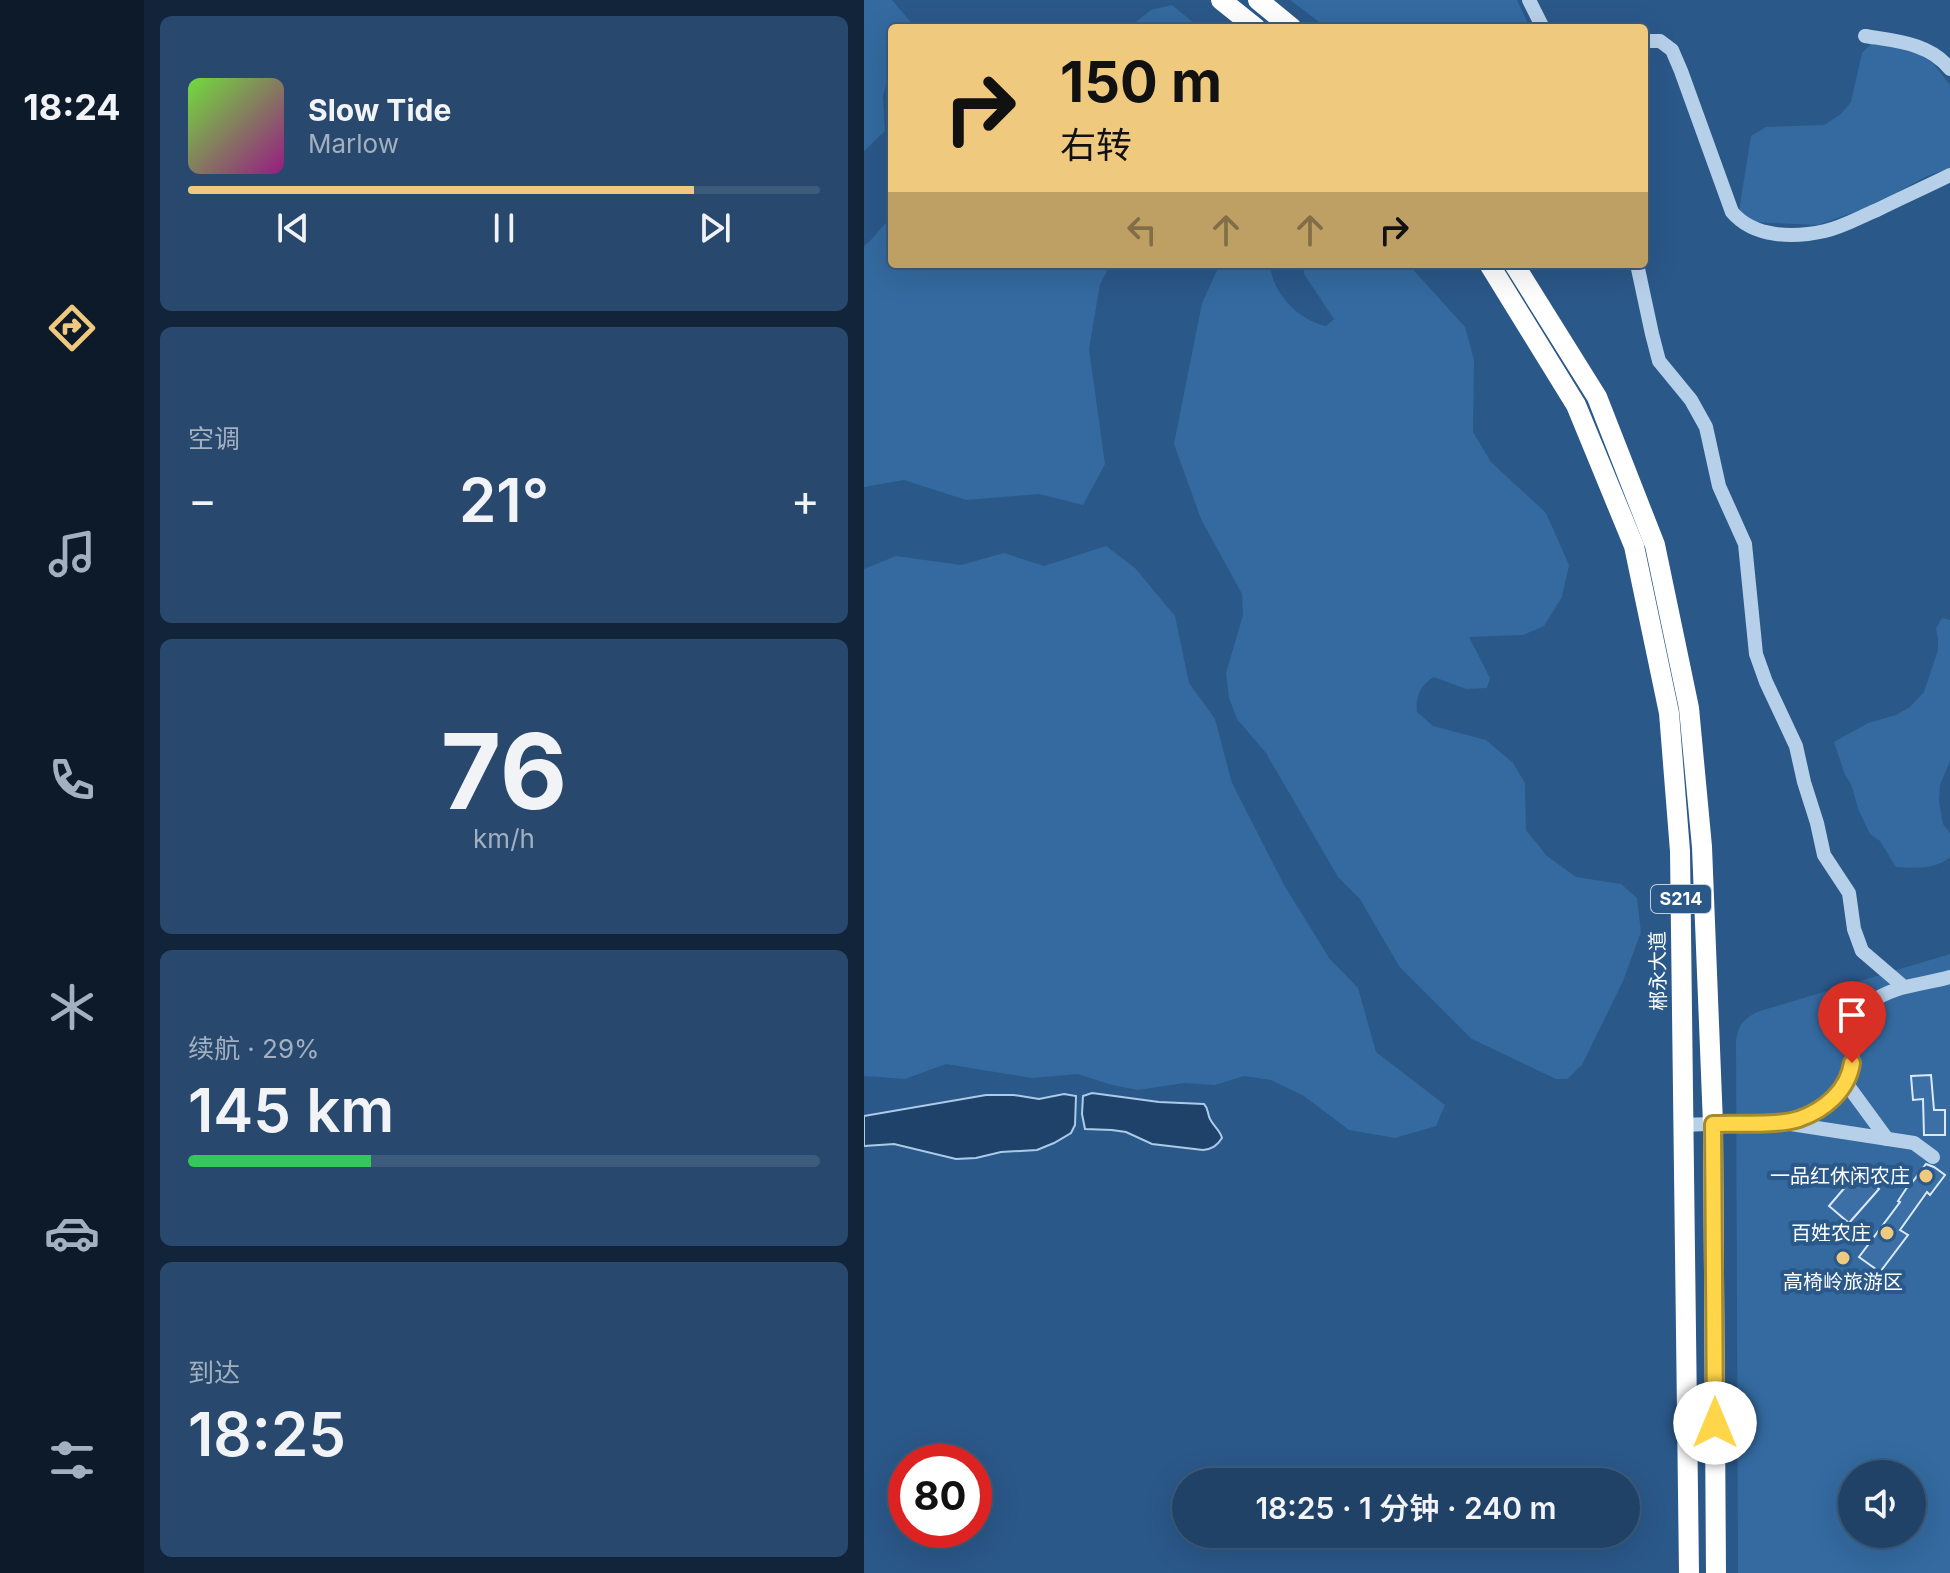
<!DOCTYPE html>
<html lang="zh">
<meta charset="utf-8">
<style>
body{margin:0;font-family:Inter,"Noto Sans SC",sans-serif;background:#28496d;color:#f1f3f6;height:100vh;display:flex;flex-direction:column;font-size:30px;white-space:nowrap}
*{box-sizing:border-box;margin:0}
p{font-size:26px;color:#a2b0c0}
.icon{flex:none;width:44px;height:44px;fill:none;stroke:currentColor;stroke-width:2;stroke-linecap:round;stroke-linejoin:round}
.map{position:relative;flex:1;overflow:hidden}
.side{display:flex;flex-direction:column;gap:16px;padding:16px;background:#122439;width:720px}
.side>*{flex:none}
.hud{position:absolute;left:24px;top:24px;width:760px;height:244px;border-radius:8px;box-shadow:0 8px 32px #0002,0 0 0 2px #3d5b7b;background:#efc97e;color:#111;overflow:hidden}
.buttons{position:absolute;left:974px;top:1460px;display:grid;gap:16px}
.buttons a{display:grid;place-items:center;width:88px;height:88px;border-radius:50%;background:#204267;box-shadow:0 8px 32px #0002,0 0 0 2px #3d5b7b;font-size:40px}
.speed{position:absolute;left:24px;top:1444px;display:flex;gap:16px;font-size:40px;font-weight:700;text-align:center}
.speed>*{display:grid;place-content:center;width:104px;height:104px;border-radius:50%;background:#204267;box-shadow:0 8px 32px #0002,0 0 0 2px #3d5b7b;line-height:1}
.speed .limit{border:12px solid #d22;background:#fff;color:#111}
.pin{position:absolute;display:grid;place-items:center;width:68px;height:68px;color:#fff;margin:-82px -34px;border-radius:50% 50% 50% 0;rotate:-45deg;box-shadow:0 0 8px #0007}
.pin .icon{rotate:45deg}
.me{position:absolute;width:88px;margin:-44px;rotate:0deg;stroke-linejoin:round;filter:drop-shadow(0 0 6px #0008)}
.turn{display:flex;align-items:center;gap:28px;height:168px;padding:0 40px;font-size:36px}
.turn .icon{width:104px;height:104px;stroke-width:2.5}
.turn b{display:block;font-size:56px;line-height:68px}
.lanes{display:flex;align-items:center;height:76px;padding:0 40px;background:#0003;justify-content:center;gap:40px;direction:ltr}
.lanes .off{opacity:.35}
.big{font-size:60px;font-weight:600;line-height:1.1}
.side .widget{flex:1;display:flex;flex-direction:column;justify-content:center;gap:12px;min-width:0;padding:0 28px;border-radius:12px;background:#28496d}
.side .dial{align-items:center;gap:0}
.dial b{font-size:104px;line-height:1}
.song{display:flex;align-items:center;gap:24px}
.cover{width:96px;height:96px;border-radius:12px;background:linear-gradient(135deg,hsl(100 70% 55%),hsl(310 70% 35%))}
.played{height:8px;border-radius:4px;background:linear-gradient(90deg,#efc97e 80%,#3d5b7b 80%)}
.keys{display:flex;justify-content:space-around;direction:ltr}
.heat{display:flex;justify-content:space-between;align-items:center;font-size:44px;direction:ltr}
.charge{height:12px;border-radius:6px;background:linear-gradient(90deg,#34c759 29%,#3d5b7b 0)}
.trip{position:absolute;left:308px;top:1468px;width:468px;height:80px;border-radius:40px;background:#204267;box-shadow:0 8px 32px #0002,0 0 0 2px #3d5b7b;font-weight:600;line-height:80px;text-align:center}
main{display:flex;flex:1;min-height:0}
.tab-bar{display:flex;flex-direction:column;width:144px;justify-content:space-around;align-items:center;background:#0d1a29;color:#a2b0c0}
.tab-bar .icon{width:56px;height:56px}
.tab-bar .active{color:#efc97e}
.tab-bar b{font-size:36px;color:#f1f3f6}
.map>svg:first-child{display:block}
</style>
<main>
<nav class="tab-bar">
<b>18:24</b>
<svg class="icon active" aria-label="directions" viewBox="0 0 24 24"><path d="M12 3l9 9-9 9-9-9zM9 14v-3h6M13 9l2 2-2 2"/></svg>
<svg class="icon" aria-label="music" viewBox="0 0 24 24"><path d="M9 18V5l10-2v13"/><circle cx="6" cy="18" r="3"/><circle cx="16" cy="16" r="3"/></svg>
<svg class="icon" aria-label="phone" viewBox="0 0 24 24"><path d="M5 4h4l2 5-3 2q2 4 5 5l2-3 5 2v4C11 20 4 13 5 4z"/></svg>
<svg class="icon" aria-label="climate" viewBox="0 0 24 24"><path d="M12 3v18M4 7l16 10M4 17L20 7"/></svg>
<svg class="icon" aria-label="car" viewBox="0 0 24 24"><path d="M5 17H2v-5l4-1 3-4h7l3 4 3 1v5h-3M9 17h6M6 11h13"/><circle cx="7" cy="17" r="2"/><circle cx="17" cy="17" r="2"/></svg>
<svg class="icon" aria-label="filters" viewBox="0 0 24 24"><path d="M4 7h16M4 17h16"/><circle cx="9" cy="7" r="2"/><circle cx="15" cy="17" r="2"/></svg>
</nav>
<section class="side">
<div class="widget">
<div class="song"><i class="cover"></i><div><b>Slow Tide</b><p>Marlow</p></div></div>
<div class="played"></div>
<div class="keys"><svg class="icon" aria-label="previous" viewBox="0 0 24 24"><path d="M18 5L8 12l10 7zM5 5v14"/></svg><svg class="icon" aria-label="pause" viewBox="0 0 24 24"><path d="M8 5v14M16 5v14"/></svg><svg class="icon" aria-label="next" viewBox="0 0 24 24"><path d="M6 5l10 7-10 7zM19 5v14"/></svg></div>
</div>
<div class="widget"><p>空调</p>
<div class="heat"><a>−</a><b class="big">21°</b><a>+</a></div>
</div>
<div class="widget dial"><b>76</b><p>km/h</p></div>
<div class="widget"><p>续航 · 29%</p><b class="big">145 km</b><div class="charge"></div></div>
<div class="widget"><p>到达</p><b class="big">18:25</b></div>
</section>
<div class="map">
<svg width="1086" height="1573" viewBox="0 0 1086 1573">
<rect width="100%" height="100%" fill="#2a5889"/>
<g fill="#346aa0" fill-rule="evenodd">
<polygon points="0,0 28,0 50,26 50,28 28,28 28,61 19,96 21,131 0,151"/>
<polygon points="426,0 653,0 666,28 463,28"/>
<polygon points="308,5 336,28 264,28 287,10"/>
<polygon points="1007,44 1042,46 1068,62 1086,85 1086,168 1063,176 1028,195 993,211 954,225 888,222 875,211 887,136 902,127 960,125 977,114 987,102 998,53"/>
<polygon points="28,216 28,264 247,264 236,284 225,349 241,464 219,505 175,494 102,500 40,480 0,487 0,246 6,241"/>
<path d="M 356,264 L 406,264 C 408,293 434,320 462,326 L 470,319 L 440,274 L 439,264 L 544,264 L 601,327 L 610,360 L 609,432 L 627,462 L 682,513 L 705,565 L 698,597 L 680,626 L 659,635 L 605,637 L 626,678 L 623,688 L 602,689 L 570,677 C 557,684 551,697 553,712 L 569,726 L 622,740 L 649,763 L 661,783 L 662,830 L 683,856 L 712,877 L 757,884 L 773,898 L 777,932 L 759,981 L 718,1065 L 703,1079 L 692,1079 L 608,1039 L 535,966 L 496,899 L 474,877 L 402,753 L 373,719 L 365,698 L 362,673 L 379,615 L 378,594 L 337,519 L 310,444 L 338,303 Z"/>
<polygon points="242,546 271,568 311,616 325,683 351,719 368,783 419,883 465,958 494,988 512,1052 581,1105 572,1126 531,1138 485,1130 440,1096 407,1080 380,1076 351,1085 320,1083 274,1090 248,1085 214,1074 168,1078 82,1064 41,1079 0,1076 0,569 32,556 97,565 140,553 180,566"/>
<path d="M 1078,618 L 1086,620 L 1086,761 L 1076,785 L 1075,802 L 1079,824 L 1086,833 L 1086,857 C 1070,870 1052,868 1032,867 L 1016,841 L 1006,834 L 995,811 L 987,784 L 981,775 L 970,742 L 1004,723 L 1032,715 L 1046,707 L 1060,692 L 1074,650 L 1074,638 L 1072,628 Z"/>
<path d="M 1086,954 L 1086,1573 L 874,1573 L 872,1042 C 873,1027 879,1019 893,1012 ZM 988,1474 L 1048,1474 L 1048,1534 L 988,1534 Z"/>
</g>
<g fill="#1e426a" stroke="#accbe9" stroke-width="2">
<path d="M 228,1093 L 295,1102 L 340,1104 C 345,1109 343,1113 346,1119 C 350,1127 356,1130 358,1138 C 353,1146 348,1149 339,1150 L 288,1144 L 262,1132 L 248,1130 L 221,1129 L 218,1114 L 219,1096 Z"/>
<polygon points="200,1094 212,1096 211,1125 207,1133 190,1143 173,1150 137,1152 112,1158 92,1159 30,1144 0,1146 0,1116 122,1095 150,1095 175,1099"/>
</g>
<g fill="#3b6fa5" stroke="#dbe9f7" stroke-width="2">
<polygon points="1067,1075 1070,1110 1081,1110 1081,1135 1060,1135 1059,1099 1049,1100 1047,1076"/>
<polygon points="1062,1164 1070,1167 1081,1175 1066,1195 1063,1192 1036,1230 1044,1235 1016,1272 995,1257 1036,1202 1034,1201 1046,1183 1047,1184"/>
<polygon points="995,1171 1015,1189 985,1223 965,1206"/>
</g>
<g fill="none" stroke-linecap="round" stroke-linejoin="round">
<g stroke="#b7d0e9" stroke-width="14">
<polyline points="665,0 679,28"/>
<path d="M 1001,36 C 1032,41 1066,43 1086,69"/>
<path d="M 780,41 L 796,41 L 808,50 L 817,71 L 868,212 C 890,238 930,238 961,231 C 979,227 996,217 1013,210 C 1037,198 1062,187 1086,175"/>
<polyline points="773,264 788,334 795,361 827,400 842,427 855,486 881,544 892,654 902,682 932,746 940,782 953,823 960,855 985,893 990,929 998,951 1040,987"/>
<polyline points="982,1083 1023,1139"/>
<polyline points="927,1124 1050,1143 1069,1157"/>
<path d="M 821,1125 C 843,1124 866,1123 889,1123 C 903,1122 918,1123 932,1120 C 959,1113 986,1089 988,1061 C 990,1040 987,1019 1005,1004 C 1028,985 1059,985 1086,977"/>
</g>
<g stroke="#fff" stroke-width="20">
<polyline points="357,0 392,28"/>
<polyline points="394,0 428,28"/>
<polyline points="625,264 712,405 770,546 805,713 816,851 825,1573"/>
<polyline points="650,264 733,397 791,545 825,708 838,847 849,1124 852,1573"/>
</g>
</g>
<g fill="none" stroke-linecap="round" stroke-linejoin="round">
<defs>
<path id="route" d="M 851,1423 L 849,1124 C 873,1123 913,1126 935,1119 C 961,1110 984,1090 988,1063"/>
</defs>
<use href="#route" stroke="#a68a30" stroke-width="20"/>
<use href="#route" stroke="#ffd54a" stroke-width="14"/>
</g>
<g fill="#efc97e" stroke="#2a5889" stroke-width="3">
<circle cx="1062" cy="1176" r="8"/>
<circle cx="1023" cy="1233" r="8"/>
<circle cx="979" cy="1258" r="8"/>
</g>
<g text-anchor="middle" stroke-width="8" stroke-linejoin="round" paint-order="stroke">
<rect fill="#2a5889" stroke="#bfcddc" stroke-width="2" x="787" y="885" width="60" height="28" rx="6"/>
<g font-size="18" font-weight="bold" fill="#fff">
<text x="817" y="905">S214</text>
</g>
<g font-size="20" fill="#fff" stroke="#2a5889">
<text transform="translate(794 971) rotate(-91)" y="7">郴永大道</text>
</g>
<g font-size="20" fill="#fff" stroke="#2a5889" text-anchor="end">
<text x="1046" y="1183">一品红休闲农庄</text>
<text x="1007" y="1240">百姓农庄</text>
<text x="979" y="1289" text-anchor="middle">高椅岭旅游区</text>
</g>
</g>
</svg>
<div class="buttons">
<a><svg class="icon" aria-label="sound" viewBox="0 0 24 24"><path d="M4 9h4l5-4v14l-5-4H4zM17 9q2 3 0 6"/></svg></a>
</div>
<div class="speed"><div class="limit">80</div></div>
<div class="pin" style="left:988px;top:1063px;background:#d93025"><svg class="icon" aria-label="arrive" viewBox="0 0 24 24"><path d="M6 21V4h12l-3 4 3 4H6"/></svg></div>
<svg class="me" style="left:851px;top:1423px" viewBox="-20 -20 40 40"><circle r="19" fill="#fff"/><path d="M0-13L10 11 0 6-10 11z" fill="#ffd54a"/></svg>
<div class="trip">18:25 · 1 分钟 · 240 m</div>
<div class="hud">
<div class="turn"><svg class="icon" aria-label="right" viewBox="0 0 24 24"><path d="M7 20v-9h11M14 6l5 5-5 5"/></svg><div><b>150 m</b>右转</div></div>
<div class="lanes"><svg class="icon off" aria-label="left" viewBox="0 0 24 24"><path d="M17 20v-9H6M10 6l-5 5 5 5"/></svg><svg class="icon off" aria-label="ahead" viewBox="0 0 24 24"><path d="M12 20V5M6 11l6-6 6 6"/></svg><svg class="icon off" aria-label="ahead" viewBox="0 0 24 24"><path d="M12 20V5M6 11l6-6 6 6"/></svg><svg class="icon" aria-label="right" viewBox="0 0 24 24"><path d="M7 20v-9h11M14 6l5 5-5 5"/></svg></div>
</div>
</div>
</main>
